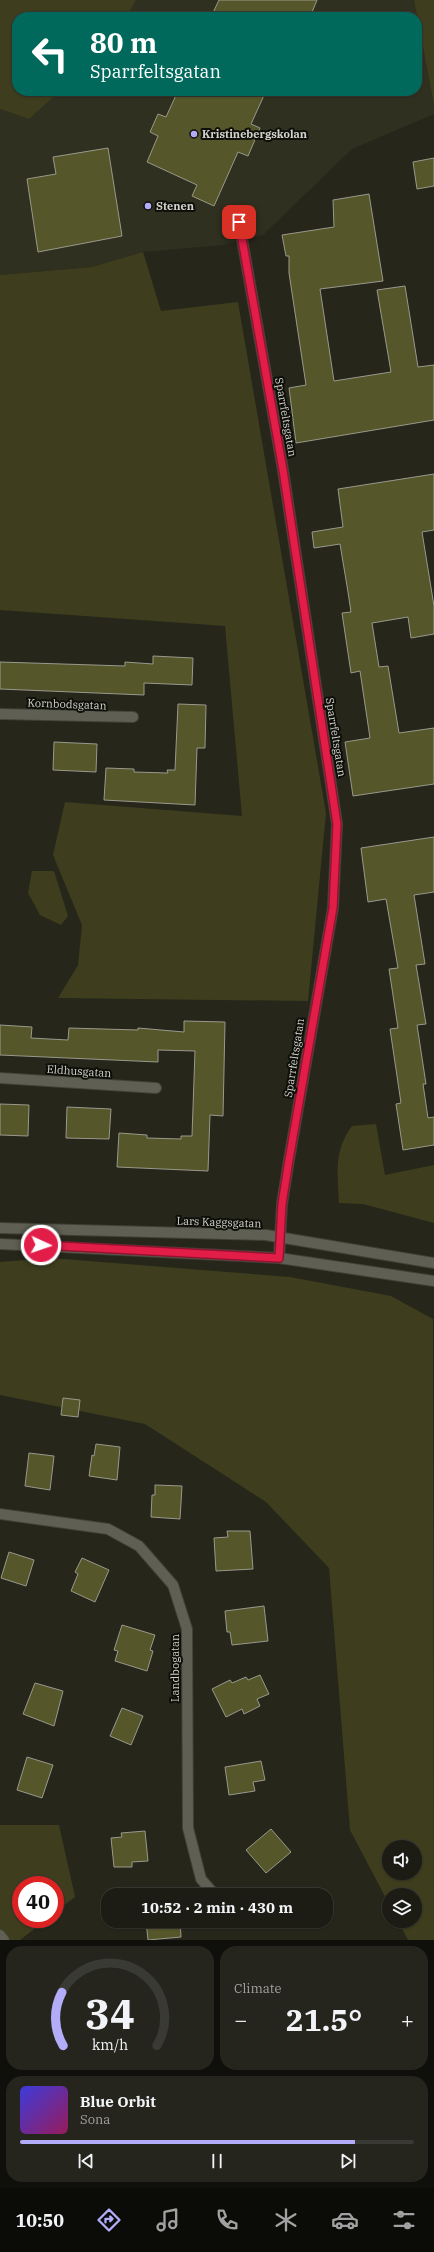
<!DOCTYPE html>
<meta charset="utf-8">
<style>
body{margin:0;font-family:"IBM Plex Serif",serif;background:#25251d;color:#f1f3f6;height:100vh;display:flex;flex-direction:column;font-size:15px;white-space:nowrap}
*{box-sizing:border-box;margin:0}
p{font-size:13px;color:#a0a1a0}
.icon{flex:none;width:22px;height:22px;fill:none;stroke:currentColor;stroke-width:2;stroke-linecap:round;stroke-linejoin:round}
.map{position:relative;height:1940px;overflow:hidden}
.side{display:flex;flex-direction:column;gap:6px;padding:6px;background:#0f0f0b;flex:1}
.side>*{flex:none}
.guide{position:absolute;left:12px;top:12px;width:410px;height:84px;border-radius:16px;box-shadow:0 1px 3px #0004,0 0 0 1px #3a3a34;background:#00695c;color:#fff;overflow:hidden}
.tools{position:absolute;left:382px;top:1840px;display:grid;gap:8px}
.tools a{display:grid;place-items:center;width:40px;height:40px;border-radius:50%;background:#1c1c14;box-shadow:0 1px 3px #0004,0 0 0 1px #3a3a34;font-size:20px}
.speed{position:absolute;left:12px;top:1876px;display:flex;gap:8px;font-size:20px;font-weight:700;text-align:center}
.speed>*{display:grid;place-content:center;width:52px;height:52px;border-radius:50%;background:#1c1c14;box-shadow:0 1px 3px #0004,0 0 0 1px #3a3a34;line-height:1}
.speed .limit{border:6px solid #d22;background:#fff;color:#111}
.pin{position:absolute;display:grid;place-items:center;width:34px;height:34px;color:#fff;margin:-17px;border-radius:8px;box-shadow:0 2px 6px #0006}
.me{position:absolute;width:44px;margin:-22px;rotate:93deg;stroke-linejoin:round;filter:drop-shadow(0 0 3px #0008)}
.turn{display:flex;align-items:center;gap:14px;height:84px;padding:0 12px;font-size:18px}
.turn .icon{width:52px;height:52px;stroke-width:2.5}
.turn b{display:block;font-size:28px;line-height:34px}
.big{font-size:30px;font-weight:800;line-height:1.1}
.side .card{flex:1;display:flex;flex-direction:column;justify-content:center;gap:6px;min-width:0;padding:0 14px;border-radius:16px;background:#25251d}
.side .dial{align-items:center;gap:0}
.dial svg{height:104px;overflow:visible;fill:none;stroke:#3a3a34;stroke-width:7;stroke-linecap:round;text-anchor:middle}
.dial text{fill:#f1f3f6;stroke:none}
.song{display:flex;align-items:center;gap:12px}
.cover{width:48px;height:48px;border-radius:6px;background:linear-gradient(135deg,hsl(240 70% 55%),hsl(330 70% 35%))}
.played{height:4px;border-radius:2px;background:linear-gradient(90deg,#b3adf9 85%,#3a3a34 85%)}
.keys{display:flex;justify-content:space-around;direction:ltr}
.heat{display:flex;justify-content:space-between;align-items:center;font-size:22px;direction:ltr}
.side .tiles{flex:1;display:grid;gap:6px;grid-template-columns:1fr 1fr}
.card:last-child{grid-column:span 2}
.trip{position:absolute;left:101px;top:1888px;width:232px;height:40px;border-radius:16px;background:#1c1c14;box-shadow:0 1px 3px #0004,0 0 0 1px #3a3a34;font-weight:800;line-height:40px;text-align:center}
.tabs{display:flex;height:64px;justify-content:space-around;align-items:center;background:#0b0b08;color:#a0a1a0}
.tabs .icon{width:28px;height:28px}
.tabs .active{color:#b3adf9}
.tabs b{font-size:18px;color:#f1f3f6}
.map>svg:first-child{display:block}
</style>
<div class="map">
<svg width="434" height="1940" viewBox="0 0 434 1940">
<rect width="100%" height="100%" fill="#26261b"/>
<polygon fill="#303020" points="136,0 414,0 434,105 434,114 352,149 263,235 223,245 143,252 92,267 0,275 0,109 29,119 60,91 417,91 417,17 126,17"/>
<g fill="#3e3e1e" fill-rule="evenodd">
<polygon points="0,0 136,0 126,17 17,17 17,91 60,91 29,119 0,109"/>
<polygon points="414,0 434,0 434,105"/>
<polygon points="143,252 161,311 238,302 326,813 308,1001 58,998 78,965 82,925 53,855 65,802 242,816 225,626 0,610 0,275 92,267"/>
<polygon points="32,871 54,871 68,916 61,925 40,915 28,893"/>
<path d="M 376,1124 L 385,1175 L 434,1165 L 434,1223 L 363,1204 L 339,1203 C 338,1172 333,1152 352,1126 Z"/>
<path d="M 51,1258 L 290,1277 L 391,1296 L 433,1319 L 434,1940 L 408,1940 L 398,1921 L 415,1921 L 415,1895 L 389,1895 L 389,1904 L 350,1830 L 329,1568 L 266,1502 L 145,1424 L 0,1395 L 0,1262 ZM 389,1847 L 415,1847 L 415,1873 L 389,1873 Z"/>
<polygon points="0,1825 59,1825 75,1897 55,1912 55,1885 21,1885 21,1919 47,1919 20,1940 0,1940"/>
</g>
<g fill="#56562b" stroke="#99998c">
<polygon points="219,0 317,0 310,17 211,17"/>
<polygon points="178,91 266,91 251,124 260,128 248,156 238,152 214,206 192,196 197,185 147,162 158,136 150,132 158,114 166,117"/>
<polygon points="108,148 122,236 38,252 27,179 56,174 53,157"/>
<polygon points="434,158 434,186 417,189 413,162"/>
<polygon points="369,194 383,281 320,289 334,381 391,372 377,290 405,286 418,367 434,365 434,420 296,443 289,388 306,385 289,273 289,256 286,256 282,235 334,227 333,200"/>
<polygon points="434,474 434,530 422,532 434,606 434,634 411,638 408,617 372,623 379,667 388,666 399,733 434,728 434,784 353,796 345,742 370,738 360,671 351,673 342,613 351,612 348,592 340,544 314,548 312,532 343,527 338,489"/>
<polygon points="153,656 193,658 192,685 144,683 144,695 0,689 0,662 125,666 125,662 153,664"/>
<polygon points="178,704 206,705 205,748 197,748 195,805 104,800 106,768 134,769 134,772 168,773 167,770 175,770"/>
<polygon points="54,742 97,744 96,772 53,770"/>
<polygon points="434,837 434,892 414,895 425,964 416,965 426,1024 417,1025 426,1084 423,1084 428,1118 434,1117 434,1145 403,1150 396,1104 401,1103 390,1029 398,1028 389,969 398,968 386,899 368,902 361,848"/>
<polygon points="184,1021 225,1022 223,1116 210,1115 208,1171 117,1167 119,1133 147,1135 147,1138 181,1139 181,1136 192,1136 195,1051 158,1050 158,1062 0,1055 0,1025 32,1027 31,1038 68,1040 69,1028 138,1030 138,1028 184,1032"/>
<polygon points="0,1104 29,1105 28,1136 0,1135"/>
<polygon points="67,1107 111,1109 109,1139 66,1138"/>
<polygon points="63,1398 80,1400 78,1417 61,1415"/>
<polygon points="96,1444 120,1447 117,1480 89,1476 92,1455 94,1456"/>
<polygon points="29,1453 54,1456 50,1490 25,1486"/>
<polygon points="155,1485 182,1486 180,1519 151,1517 152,1495 155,1495"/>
<polygon points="227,1531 250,1531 253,1569 216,1571 214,1538 228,1537"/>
<polygon points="9,1552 34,1560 26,1586 1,1578"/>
<polygon points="82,1558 109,1570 95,1602 71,1591 78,1574 75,1572"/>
<polygon points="264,1606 268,1641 232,1645 230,1632 227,1632 225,1611"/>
<polygon points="122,1625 155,1635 150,1650 153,1651 147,1671 115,1661 118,1651 114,1650"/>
<polygon points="260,1675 269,1694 257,1699 260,1706 244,1714 242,1709 226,1717 212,1689 230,1680 232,1683 246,1677 248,1680"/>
<polygon points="35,1683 63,1691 54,1726 23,1714"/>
<polygon points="122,1708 143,1716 131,1745 110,1736"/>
<polygon points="27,1757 53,1765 42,1798 17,1790"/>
<polygon points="261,1761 265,1780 253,1782 255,1791 229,1795 225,1767"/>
<polygon points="271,1829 291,1852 266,1873 246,1850"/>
<polygon points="145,1831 148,1861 132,1862 132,1867 114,1867 111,1838 122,1837 121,1833"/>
<polygon points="146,1921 180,1921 181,1937 148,1940"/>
</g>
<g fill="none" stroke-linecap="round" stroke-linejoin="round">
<defs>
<g id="street">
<polyline points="239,222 283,470 337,824 333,908 289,1160 282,1204 279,1258"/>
<polyline points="0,714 133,717"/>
<polyline points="0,1078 156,1088"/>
<polyline points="0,1514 108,1529 139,1546 173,1585 187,1629 188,1828 201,1879 215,1895"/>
<polyline points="249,1921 250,1922"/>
<polyline points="0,1935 4,1940"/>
</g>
<g id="secondary">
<polyline points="0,1228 266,1235 434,1263"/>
<polyline points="0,1244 279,1258 434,1281"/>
</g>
</defs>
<use href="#street" stroke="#424239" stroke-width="12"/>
<use href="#secondary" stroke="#424239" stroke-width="12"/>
<use href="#street" stroke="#5f6053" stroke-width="10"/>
<use href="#secondary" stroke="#5f6053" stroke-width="10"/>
</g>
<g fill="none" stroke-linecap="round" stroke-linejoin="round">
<defs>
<polyline id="route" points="41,1245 279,1258 282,1204 289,1160 333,908 337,824 283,470 239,222"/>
</defs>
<use href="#route" stroke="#92132f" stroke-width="10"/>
<use href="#route" stroke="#e11d48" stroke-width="7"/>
</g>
<g fill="#b3adf9" stroke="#0f0f0a" stroke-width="1.5">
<circle cx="194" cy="134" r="4"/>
<circle cx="148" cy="206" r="4"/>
</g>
<g text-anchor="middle" stroke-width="4" stroke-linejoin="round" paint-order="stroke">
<g font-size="11" font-weight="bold" fill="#d2d3cc" stroke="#0f0f0a" text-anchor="start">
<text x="202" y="138">Kristinebergskolan</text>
<text x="156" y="210">Stenen</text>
</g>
<g font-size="11" fill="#d2d3cc" stroke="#0f0f0a">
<text transform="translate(286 417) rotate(80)" y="4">Sparrfeltsgatan</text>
<text transform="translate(67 704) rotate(2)" y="4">Kornbodsgatan</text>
<text transform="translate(336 737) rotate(81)" y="4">Sparrfeltsgatan</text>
<text transform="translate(294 1058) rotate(-81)" y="4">Sparrfeltsgatan</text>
<text transform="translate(79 1071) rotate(4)" y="4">Eldhusgatan</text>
<text transform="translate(219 1222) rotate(2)" y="4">Lars Kaggsgatan</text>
<text transform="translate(175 1668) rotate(-90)" y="4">Landbogatan</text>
</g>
</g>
</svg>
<div class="tools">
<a><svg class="icon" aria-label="sound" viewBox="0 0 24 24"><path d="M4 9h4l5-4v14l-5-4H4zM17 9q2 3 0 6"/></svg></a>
<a><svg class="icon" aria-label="layers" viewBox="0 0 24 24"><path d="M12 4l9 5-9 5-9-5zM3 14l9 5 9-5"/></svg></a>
</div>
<div class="speed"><div class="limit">40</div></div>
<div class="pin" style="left:239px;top:222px;background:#d93025"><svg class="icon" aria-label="arrive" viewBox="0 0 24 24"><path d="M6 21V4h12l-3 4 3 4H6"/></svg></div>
<svg class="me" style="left:41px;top:1245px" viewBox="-20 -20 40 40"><circle r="17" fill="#e11d48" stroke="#fff" stroke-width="3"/><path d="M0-11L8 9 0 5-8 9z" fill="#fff"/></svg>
<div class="trip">10:52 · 2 min · 430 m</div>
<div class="guide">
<div class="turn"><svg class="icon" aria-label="left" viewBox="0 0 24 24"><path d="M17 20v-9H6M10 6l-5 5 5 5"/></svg><div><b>80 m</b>Sparrfeltsgatan</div></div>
</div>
</div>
<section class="side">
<div class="tiles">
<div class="card dial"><svg viewBox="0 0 100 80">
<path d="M14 69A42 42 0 1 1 86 69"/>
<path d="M14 69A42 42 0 0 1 13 28" stroke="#b3adf9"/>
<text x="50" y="56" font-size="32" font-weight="700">34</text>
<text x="50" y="72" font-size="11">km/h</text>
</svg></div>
<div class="card"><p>Climate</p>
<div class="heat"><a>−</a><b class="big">21.5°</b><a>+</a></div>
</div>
<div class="card">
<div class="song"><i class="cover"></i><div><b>Blue Orbit</b><p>Sona</p></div></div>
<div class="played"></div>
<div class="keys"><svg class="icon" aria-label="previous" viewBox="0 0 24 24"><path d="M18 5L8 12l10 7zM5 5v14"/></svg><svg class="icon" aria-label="pause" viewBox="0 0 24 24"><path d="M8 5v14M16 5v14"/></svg><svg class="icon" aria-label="next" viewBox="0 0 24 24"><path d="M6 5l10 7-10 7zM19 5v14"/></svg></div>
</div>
</div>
</section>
<nav class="tabs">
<b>10:50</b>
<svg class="icon active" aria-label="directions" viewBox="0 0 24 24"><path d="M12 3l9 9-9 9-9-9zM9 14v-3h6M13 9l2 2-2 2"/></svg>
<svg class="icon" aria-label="music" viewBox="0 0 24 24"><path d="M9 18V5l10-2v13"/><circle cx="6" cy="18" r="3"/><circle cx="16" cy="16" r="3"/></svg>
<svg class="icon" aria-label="phone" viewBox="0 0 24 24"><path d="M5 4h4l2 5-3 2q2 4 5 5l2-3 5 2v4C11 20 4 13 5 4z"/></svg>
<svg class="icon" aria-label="climate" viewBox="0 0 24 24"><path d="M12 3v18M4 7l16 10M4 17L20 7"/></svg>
<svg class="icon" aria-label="car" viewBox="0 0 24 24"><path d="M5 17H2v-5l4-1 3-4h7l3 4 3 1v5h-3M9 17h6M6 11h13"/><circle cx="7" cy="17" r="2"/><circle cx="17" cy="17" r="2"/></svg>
<svg class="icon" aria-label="filters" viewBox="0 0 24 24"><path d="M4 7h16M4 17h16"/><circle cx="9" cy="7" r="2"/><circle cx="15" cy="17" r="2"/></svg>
</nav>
